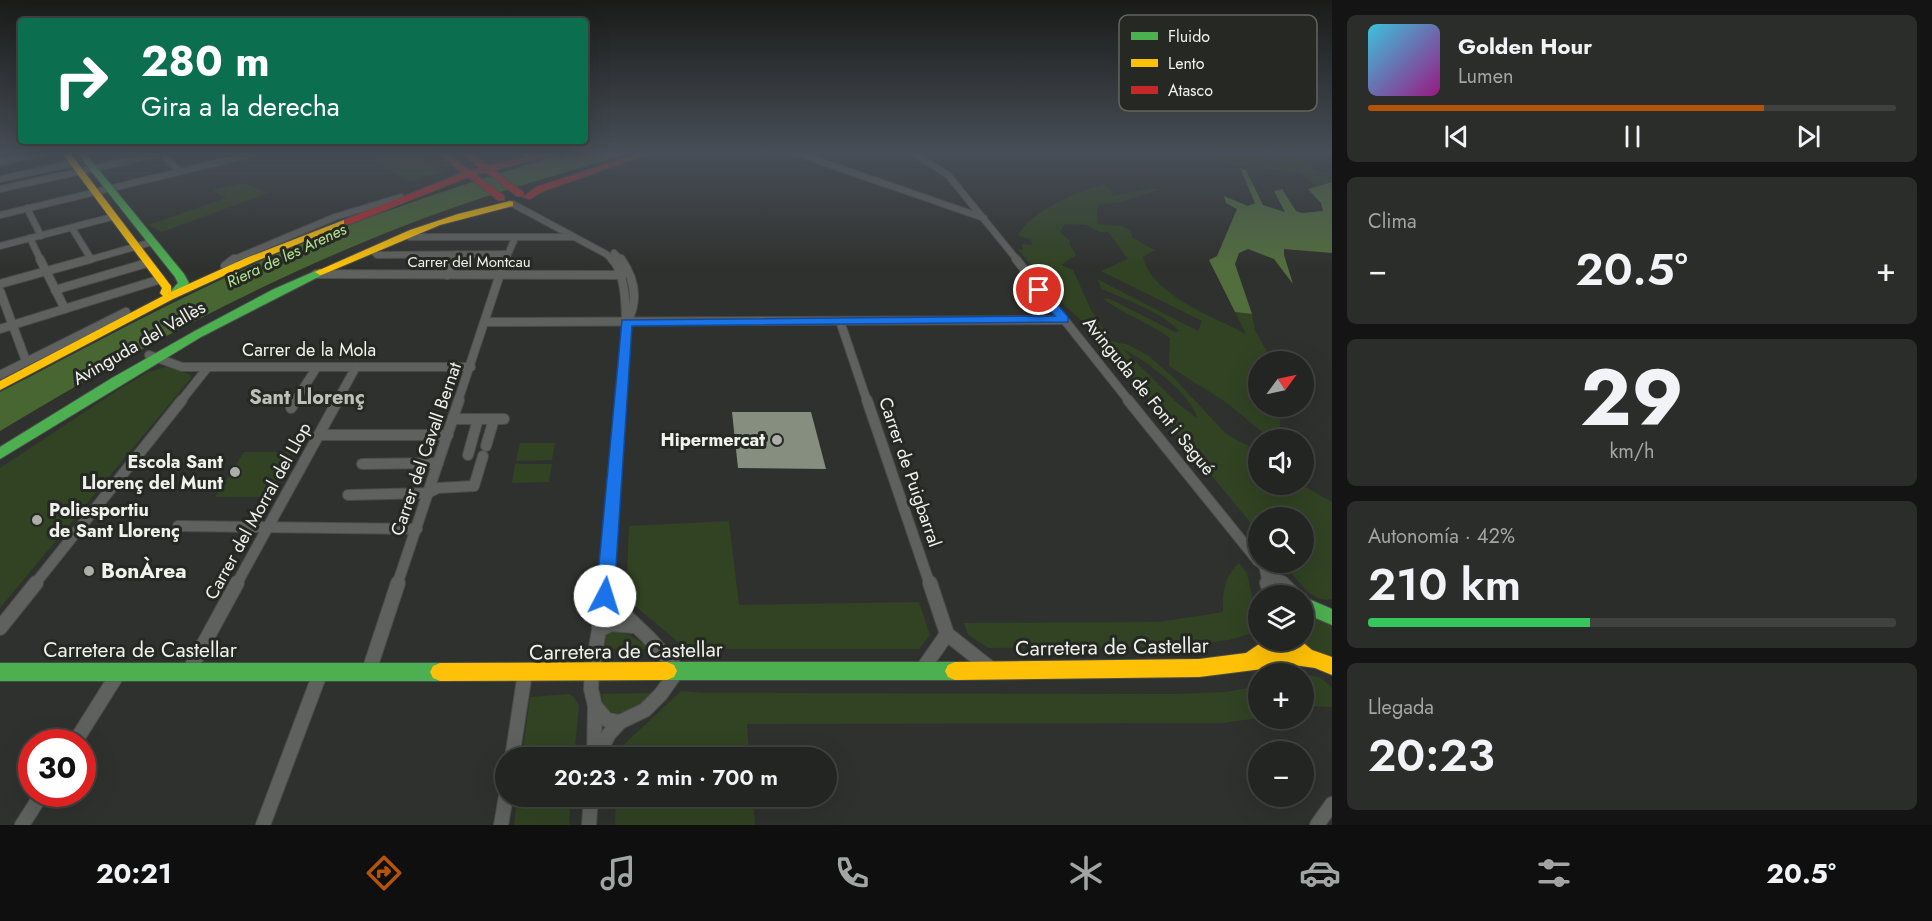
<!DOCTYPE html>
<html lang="es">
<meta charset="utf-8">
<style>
body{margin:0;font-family:Jost,sans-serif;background:#2b2d2a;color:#f1f3f6;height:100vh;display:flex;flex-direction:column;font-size:22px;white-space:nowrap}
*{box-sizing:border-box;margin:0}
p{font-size:20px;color:#a3a5a5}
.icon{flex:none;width:33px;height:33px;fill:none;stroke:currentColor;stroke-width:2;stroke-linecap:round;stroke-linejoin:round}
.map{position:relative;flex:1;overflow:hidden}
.side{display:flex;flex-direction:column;gap:15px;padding:15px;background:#131413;width:600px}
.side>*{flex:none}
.guide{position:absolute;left:18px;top:18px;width:570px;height:126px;border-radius:6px;box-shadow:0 6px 24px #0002,0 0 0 2px #404240;background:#0b6e4f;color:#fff;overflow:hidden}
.needle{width:39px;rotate:57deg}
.tools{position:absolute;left:1248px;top:351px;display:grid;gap:12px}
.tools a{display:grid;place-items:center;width:66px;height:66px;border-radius:50%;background:#232522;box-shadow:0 6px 24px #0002,0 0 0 2px #404240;font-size:30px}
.speed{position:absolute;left:18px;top:729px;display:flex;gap:12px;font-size:30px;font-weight:700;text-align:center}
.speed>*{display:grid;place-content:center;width:78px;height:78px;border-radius:50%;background:#232522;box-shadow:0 6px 24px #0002,0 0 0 2px #404240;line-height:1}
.speed .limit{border:9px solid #d22;background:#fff;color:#111}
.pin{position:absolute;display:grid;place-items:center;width:51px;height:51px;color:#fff;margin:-26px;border:3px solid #fff;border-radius:50%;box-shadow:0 2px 6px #0007}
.me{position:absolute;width:66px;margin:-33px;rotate:5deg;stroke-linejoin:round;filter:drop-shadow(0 0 4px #0008)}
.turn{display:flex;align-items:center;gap:21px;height:126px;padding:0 24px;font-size:27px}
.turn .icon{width:78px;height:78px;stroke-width:2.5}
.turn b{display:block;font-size:42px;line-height:51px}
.big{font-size:45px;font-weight:600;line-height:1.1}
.side .card{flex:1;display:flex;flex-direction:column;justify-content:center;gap:9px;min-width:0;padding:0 21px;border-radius:9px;background:#2b2d2a}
.side .dial{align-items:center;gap:0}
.dial b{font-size:78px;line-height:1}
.song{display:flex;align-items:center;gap:18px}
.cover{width:72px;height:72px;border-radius:9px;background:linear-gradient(135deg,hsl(190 70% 55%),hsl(310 70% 35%))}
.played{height:6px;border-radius:3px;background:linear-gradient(90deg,#b45309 75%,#404240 75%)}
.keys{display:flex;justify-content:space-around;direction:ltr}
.heat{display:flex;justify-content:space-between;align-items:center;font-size:33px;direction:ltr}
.charge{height:9px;border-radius:4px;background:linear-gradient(90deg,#34c759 42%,#404240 0)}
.trip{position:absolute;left:495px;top:747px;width:342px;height:60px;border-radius:30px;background:#232522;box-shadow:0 6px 24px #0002,0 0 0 2px #404240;font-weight:600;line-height:60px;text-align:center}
.tabs{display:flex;height:96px;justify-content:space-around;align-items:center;background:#0e0f0e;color:#a3a5a5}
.tabs .icon{width:42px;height:42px}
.tabs .selected{color:#b45309}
.tabs b{font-size:27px;color:#f1f3f6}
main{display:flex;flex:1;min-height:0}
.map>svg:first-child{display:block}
</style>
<main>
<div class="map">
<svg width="1332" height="825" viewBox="0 0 1332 825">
<rect width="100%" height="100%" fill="#2f312e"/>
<g fill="#314323" fill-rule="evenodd">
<polygon points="401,153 414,153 444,171 409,182 374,160"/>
<polygon points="1220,153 1247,153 1267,162 1292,157 1320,171 1332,173 1332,182 1317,186 1300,173 1224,164"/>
<polygon points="244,183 268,193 162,232 148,225 226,198 212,190"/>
<path d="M 1103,184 L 1114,193 L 1111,196 L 1155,188 L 1158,190 L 1121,202 L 1097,205 L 1098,224 L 1121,226 L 1130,230 L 1133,238 L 1155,250 L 1143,257 C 1152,295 1214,317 1246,334 L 1235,312 L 1252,314 L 1255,330 L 1272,361 L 1258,362 L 1258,406 L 1281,407 L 1279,439 L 1266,439 L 1267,436 L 1227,403 L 1169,366 L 1170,338 C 1148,322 1123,314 1102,298 L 1110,299 L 1175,332 L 1179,331 C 1164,313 1124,299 1102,289 L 1097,279 L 1198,331 L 1202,321 L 1101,271 L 1128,259 L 1108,232 L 1100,232 L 1086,225 L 1065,224 L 1060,232 L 1070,241 L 1069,243 L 1076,255 L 1061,265 L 1073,270 L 1091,310 L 1111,341 L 1129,345 L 1149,356 L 1174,378 L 1226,434 L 1258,451 L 1258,484 L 1302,485 L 1332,502 L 1332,599 C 1311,605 1295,576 1283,563 L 1304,562 L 1304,518 L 1258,518 L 1258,532 L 1093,331 L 1064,305 L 1018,249 L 1023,250 L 1022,244 L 1032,245 L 1031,239 L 1018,236 C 1029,211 1078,192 1103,184 ZM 1123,349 C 1146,360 1191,394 1198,419 L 1176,402 Z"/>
<polygon points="166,367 191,375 191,378 0,608 0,468 118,390 148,372"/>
<polygon points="520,443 555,443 552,460 516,461"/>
<polygon points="244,452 292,452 267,497 215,497"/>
<polygon points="515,464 552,464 549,482 512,483"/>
<polygon points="729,521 739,605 919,602 930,635 919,649 711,649 702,653 685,648 626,598 629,526"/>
<path d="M 1239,563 L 1247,573 L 1252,595 L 1251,612 L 1255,629 L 1253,633 L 1229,640 L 1169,647 L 989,648 L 968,635 L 964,623 L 1158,622 L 1218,613 L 1223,611 C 1222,593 1225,575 1239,563 Z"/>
<polygon points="1304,612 1332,624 1332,658 1314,653 1295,641 1304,640"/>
<polygon points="606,629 630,635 651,649 605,649"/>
<polygon points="1304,674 1319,677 1332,687 1332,707 1312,706 1304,709"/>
<polygon points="1258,686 1258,718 1223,723 747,724 749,757 618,757 618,750 681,691 706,693 1178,694 1226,692"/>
<path d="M 651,693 C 641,705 624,718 608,711 L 603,704 L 602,694 Z"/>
<polygon points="568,694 574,697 579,706 574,757 522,757 530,697"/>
<polygon points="517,797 571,797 569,825 514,825"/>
<polygon points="616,797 753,797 755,825 615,825"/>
</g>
<polygon fill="#526e3d" points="1240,168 1246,170 1263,205 1285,212 1274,191 1282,189 1296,211 1302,213 1323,211 1321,203 1308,189 1332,182 1332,253 1284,249 1284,255 1293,284 1274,259 1248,249 1239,253 1235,264 1252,314 1235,312 1209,260 1217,256 1237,209 1226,203 1224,196 1248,206 1255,203"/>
<path fill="#486632" d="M 565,153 L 631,153 C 554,176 476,197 401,227 C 260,282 129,353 0,431 L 0,392 C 97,342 193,289 294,247 C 383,210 474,181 565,153 Z"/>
<polygon fill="#868e80" points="732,412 811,412 826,469 738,468"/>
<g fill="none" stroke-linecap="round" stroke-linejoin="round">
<defs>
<g id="street-far3">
<polyline points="161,153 179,171"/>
<polyline points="796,153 984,218"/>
<polyline points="913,153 948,175 1018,261"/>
<polyline points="527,156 536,153"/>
<polyline points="0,162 45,153"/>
<polyline points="0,179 74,163"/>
<polyline points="0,189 163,153"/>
<polyline points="513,204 606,254 614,261"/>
<polyline points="27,208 41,236"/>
<polyline points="0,215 257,153"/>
<polyline points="72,228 91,259"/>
<polyline points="410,237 574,237"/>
<polyline points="30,238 41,261"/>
<polyline points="0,246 112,217"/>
<polyline points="374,252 377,255 507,254"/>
<polyline points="614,253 622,261"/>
<polyline points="85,261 152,242"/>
<polyline points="230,261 335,217 401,197"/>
<polyline points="454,261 457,254"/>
<polyline points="505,261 515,238"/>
</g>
<g id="street-far2">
<polyline points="40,259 65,309"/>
<path d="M 612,259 C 635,281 623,370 621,401"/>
<path d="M 621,259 C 635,279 639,300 627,322"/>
<polyline points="1016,259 1129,401"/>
<polyline points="225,266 234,259"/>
<polyline points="316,274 623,275"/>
<polyline points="447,275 455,259"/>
<polyline points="0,284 90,259"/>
<polyline points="55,290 147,263"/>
<polyline points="0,291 26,361"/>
<polyline points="840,321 867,401"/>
<polyline points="486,322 1064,320"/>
<polyline points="0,329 161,279"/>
<polyline points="149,355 182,367 471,367"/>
<polyline points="0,375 126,312"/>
<polyline points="181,401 208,367"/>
<polyline points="295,401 317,367"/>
<polyline points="337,401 356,367"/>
<polyline points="458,401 505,259"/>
</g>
<g id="street-far1">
<polyline points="867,400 930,585"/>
<polyline points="1128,400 1258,561"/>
<polyline points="291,408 296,400"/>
<polyline points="454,419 504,419"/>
<polyline points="319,435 448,435"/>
<polyline points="486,446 494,419"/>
<polyline points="468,455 478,419"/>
<polyline points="362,464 438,463"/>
<polyline points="348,495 428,493 438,488 474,486 483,456"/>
<polyline points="178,526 417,529"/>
<polyline points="1260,562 1284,585"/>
<polyline points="1265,569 1268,585"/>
<polyline points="34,585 182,400"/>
<polyline points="236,585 338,400"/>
<polyline points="397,585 459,400"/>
<polyline points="606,585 621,400"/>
</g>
<g id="street">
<polyline points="930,583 947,634 990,668"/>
<polyline points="1267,583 1272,596"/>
<polyline points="1282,583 1295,596"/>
<polyline points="0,628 36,583"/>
<polyline points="599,630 611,624 633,626"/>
<polyline points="922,670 947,634"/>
<polyline points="189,671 237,583"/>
<polyline points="369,671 398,583"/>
<polyline points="595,706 607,720 620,722"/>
<polyline points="75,742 119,672"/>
<polyline points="512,758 525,673"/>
<polyline points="594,758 595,706 591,689 592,671 599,630 599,610 605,596 606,583"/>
<polyline points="596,758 609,734 620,722 645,710 661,694 678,670 648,637 605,596"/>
<polyline points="22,825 42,794"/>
<polyline points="263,825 321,671"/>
<polyline points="501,825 506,796"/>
<polyline points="589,825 591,796"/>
<polyline points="1317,825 1332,804"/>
</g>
<g id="fast">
<polygon points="77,153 85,153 184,274 189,283 178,295 170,295 169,293 178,283 175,277"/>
<polygon points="320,269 325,272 324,274 201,337 0,459 0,447 112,378 193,332 274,289"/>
<polygon points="1304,597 1332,609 1332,625 1304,613"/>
<polygon points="667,662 955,662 962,665 965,671 962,677 955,680 667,680 660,677 657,671 660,665"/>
<polygon points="0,663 440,663 447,666 450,672 447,678 440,681 0,681"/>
</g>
<g id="slow">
<polygon points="62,153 70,153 171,286 171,292 246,258 344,220 352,222 254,262 173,299 0,390 0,381 163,296 160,293 162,288"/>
<polygon points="510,201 513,202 513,206 440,225 324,274 320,275 315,272 410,230 458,214"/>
<polygon points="1265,640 1300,640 1312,650 1332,657 1332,675 1315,668 1294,665 1199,677 955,680 948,677 945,671 948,665 955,662 1199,659 1246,653"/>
<polygon points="667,662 674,665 677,671 674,677 667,680 440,681 433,678 430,672 433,666 440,663"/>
</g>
<g id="jam">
<polygon points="437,153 445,153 470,171 481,168 462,153 470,153 489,166 548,153 561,153 494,170 523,192 523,196 517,196 486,172 475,174 504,196 504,200 498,200 468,177 350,224 344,224 344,220 463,173"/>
<polygon points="640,153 651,153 543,191 530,199 523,197 537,187"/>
</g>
</defs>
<use href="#street-far3" stroke="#4b4c4a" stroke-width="8"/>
<use href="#street-far2" stroke="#4b4c4a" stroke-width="10"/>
<use href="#street-far1" stroke="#4b4c4a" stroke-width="12"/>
<use href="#street" stroke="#4b4c4a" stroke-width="16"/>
<use href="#fast" stroke="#4b4c4a" stroke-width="2"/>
<use href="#slow" stroke="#4b4c4a" stroke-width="2"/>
<use href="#jam" stroke="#4b4c4a" stroke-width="2"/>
<use href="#street-far3" stroke="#5f615e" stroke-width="6"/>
<use href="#street-far2" stroke="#5f615e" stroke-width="8"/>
<use href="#street-far1" stroke="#5f615e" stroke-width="10"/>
<use href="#street" stroke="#5f615e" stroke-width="14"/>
<use href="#fast" fill="#4caf50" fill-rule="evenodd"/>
<use href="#slow" fill="#ffc107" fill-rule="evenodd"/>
<use href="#jam" fill="#c62828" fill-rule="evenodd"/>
</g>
<linearGradient id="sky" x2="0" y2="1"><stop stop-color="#1a1b19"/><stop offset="0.57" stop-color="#474e57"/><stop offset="1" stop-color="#474e57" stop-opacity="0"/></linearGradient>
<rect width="1332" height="268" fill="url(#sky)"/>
<polygon fill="#1a73e8" stroke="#114b97" stroke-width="1.5" points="1039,286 1043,287 1068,317 1068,322 632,326 614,596 611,602 605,604 598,602 596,596 622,320 1055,316 1034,290"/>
<g fill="#acaeaa" stroke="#252823" stroke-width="2">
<circle cx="777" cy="440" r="6"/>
<circle cx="235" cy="472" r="6"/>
<circle cx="37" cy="520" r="6"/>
<circle cx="89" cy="571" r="6"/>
</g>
<g text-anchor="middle" stroke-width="6" stroke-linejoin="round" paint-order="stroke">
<g font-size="15" fill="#eff1ed" stroke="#252823">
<text x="469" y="267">Carrer del Montcau</text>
</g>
<g font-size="16" font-style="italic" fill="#b4e490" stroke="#252823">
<text transform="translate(286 255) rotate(-25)" y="6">Riera de les Arenes</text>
</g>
<g font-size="18" fill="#eff1ed" stroke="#252823">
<text transform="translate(139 343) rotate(-30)" y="6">Avinguda del Vallès</text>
<text x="309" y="356">Carrer de la Mola</text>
<text transform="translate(1149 396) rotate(51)" y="6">Avinguda de Font i Sagué</text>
<text transform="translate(426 449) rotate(-71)" y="6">Carrer del Cavall Bernat</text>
<text transform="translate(910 472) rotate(71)" y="6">Carrer de Puigbarral</text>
<text transform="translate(258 511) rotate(-61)" y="6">Carrer del Morral del Llop</text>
</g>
<g font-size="18" font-weight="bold" fill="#eff1ed" stroke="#252823" text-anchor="end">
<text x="765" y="446">Hipermercat</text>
<text x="223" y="468">Escola Sant<tspan x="223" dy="21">Llorenç del Munt</tspan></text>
<text x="49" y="516" text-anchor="start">Poliesportiu<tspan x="49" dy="21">de Sant Llorenç</tspan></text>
</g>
<g font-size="20" font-weight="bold" fill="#bcc0b9" stroke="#252823">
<text x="307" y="404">Sant Llorenç</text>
</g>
<g font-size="21" font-weight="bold" fill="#eff1ed" stroke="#252823" text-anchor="start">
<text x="101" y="578">BonÀrea</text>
</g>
<g font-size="21" fill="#eff1ed" stroke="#252823">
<text transform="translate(1112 647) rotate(-1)" y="7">Carretera de Castellar</text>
<text x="140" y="657">Carretera de Castellar</text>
<text transform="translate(626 651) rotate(-1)" y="7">Carretera de Castellar</text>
</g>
</g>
<rect x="1119" y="15" width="198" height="96" rx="9" fill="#252823" stroke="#626460" stroke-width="1.5"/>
<rect x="1131" y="32" width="27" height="8" fill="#4caf50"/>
<rect x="1131" y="59" width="27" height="8" fill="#ffc107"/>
<rect x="1131" y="86" width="27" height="8" fill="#c62828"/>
<g font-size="16" fill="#eff1ed">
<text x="1168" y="42">Fluido</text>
<text x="1168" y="69">Lento</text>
<text x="1168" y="96">Atasco</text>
</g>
</svg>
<div class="tools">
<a><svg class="needle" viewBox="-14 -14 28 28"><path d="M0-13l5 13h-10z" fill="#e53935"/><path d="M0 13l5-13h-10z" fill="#a3a5a5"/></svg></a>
<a><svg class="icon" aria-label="sound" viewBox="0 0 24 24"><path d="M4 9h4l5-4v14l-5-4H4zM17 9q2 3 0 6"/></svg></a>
<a><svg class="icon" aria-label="search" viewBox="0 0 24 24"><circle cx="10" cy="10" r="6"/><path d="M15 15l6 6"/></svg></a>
<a><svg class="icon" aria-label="layers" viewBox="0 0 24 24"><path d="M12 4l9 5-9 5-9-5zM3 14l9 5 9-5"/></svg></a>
<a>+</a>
<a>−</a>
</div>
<div class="speed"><div class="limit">30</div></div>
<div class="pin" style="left:1039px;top:290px;background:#d93025"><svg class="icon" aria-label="arrive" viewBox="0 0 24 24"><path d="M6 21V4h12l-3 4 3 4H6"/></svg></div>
<svg class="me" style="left:605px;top:596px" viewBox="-20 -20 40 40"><circle r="19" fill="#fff"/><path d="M0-13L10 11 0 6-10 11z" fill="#1a73e8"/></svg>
<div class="trip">20:23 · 2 min · 700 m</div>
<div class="guide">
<div class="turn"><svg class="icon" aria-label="right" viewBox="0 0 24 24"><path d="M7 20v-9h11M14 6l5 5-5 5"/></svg><div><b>280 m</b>Gira a la derecha</div></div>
</div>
</div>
<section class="side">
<div class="card">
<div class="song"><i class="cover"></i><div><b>Golden Hour</b><p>Lumen</p></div></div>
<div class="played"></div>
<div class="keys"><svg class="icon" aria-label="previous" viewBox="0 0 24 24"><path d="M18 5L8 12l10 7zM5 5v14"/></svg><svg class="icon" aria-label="pause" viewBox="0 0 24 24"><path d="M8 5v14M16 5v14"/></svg><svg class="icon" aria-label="next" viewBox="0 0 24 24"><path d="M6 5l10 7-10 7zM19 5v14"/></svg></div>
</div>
<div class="card"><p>Clima</p>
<div class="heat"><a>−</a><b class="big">20.5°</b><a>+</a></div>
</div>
<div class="card dial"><b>29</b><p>km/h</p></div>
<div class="card"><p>Autonomía · 42%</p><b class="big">210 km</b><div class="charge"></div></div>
<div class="card"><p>Llegada</p><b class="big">20:23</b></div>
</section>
</main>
<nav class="tabs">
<b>20:21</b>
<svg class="icon selected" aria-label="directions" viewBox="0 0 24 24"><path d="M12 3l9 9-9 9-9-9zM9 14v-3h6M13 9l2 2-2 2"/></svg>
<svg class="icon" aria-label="music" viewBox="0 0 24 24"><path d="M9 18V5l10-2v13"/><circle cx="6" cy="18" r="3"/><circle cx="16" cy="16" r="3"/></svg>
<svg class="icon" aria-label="phone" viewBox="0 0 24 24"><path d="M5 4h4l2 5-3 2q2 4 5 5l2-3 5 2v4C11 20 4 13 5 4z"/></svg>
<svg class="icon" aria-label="climate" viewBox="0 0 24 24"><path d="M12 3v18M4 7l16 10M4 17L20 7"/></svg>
<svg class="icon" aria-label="car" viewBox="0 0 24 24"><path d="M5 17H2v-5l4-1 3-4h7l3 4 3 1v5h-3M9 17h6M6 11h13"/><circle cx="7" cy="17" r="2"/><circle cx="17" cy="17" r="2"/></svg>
<svg class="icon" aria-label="filters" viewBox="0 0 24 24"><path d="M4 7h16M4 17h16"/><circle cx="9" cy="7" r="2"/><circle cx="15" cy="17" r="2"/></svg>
<b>20.5°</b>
</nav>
